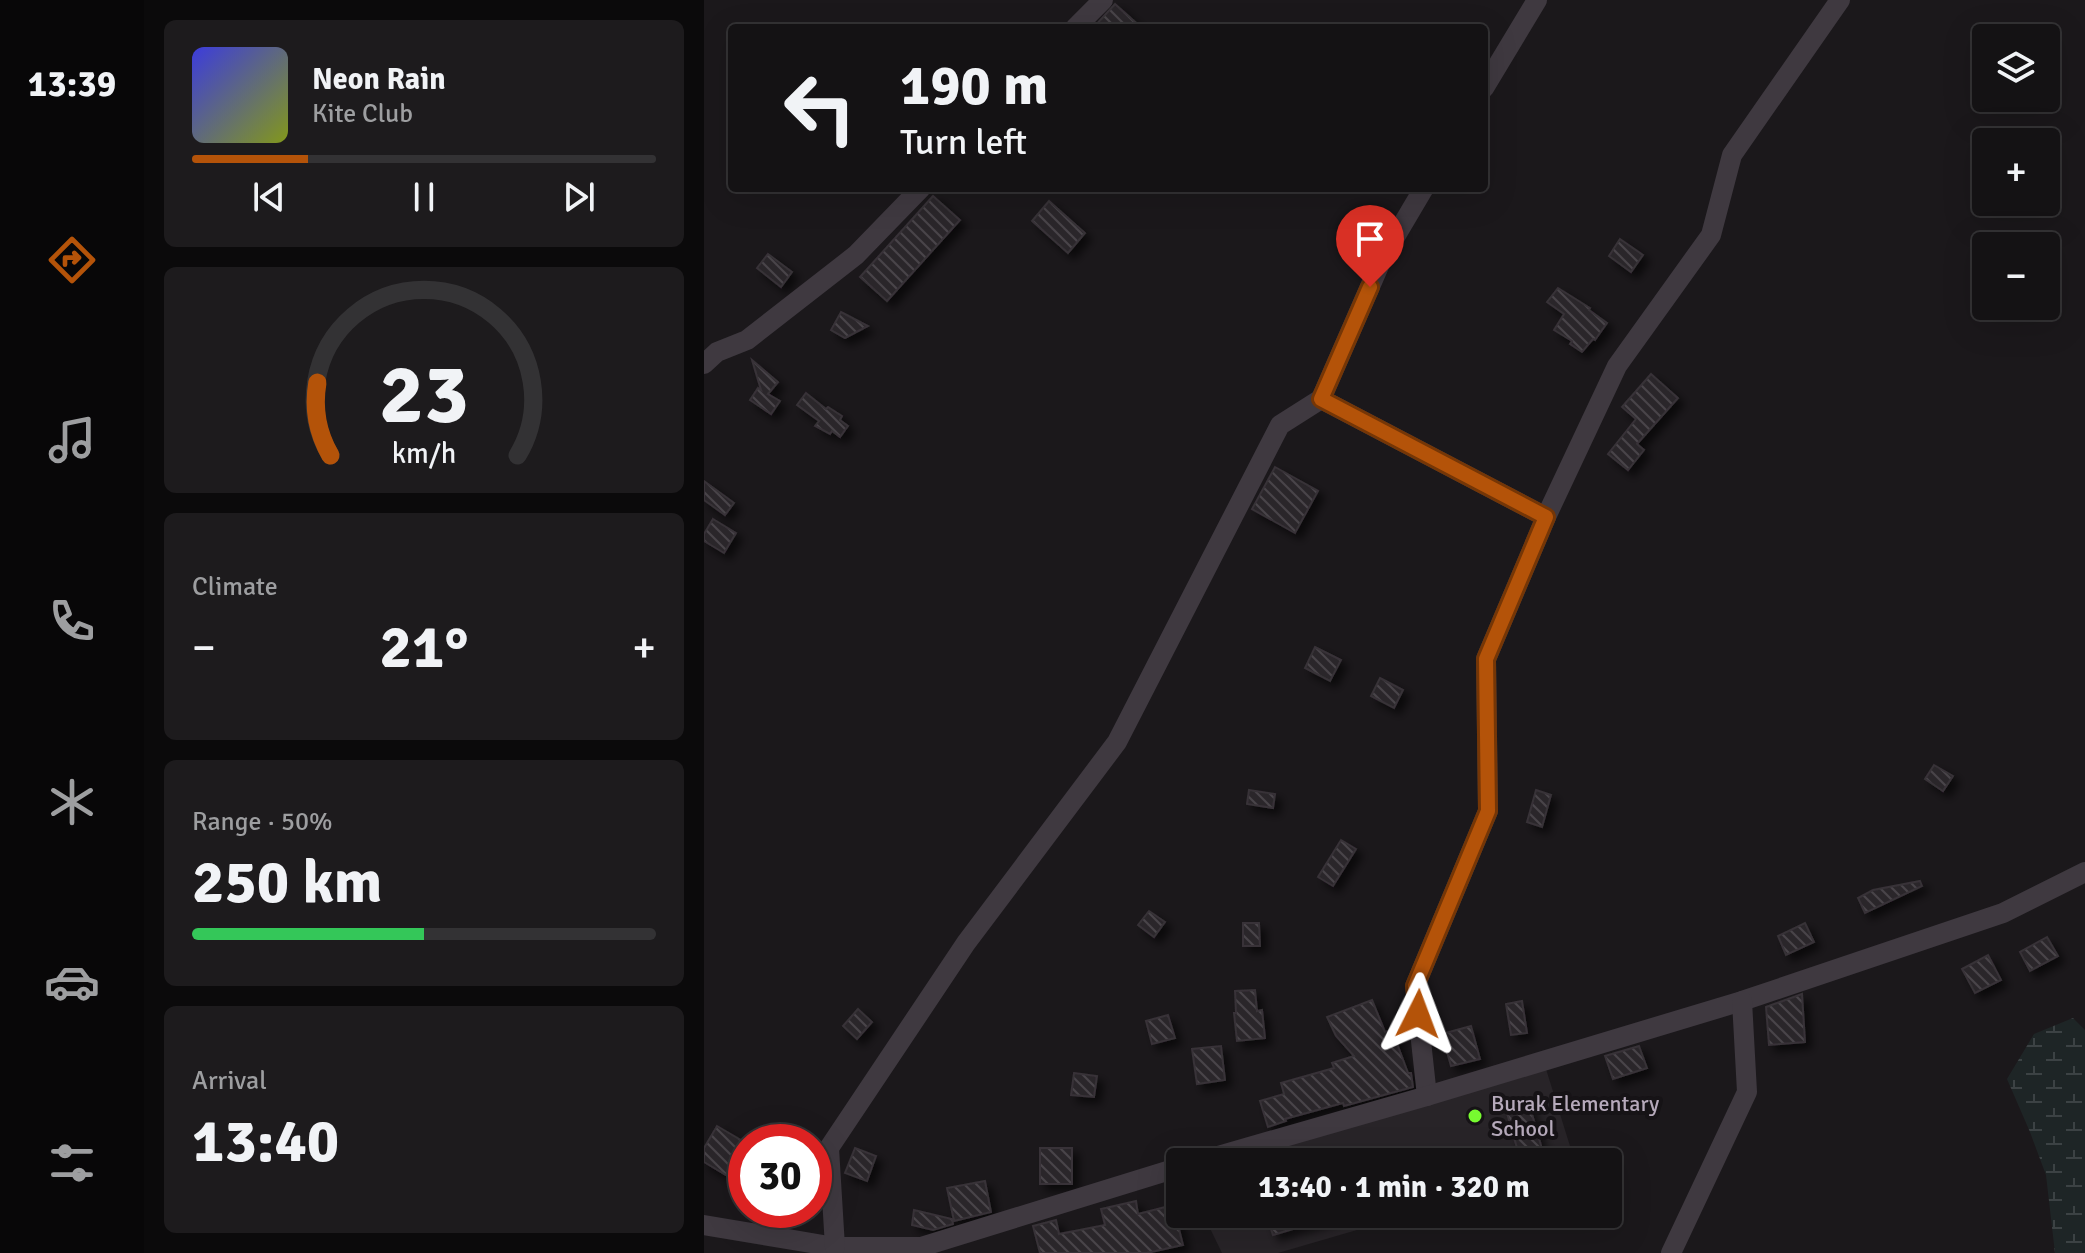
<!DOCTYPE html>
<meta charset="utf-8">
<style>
body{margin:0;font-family:Signika,sans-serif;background:#1d1b1d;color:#f1f3f6;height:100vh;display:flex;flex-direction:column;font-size:30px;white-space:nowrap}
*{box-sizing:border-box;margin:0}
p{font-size:26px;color:#9d9ea0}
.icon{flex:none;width:44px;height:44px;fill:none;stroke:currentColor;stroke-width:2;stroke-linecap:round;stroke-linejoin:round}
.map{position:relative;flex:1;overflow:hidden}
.side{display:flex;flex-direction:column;gap:20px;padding:20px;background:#0b0a0b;width:560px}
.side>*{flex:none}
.hud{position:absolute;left:24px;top:24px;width:760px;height:168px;border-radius:8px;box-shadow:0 8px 32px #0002,0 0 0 2px #333234;background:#141214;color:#f1f3f6;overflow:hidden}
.fabs{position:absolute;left:1268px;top:24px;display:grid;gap:16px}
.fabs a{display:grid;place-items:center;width:88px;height:88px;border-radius:8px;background:#141214;box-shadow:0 8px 32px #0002,0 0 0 2px #333234;font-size:40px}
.speed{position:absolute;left:24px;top:1124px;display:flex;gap:16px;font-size:40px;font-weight:700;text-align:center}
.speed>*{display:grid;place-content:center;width:104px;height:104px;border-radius:50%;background:#141214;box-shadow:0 8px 32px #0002,0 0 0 2px #333234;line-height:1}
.speed .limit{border:12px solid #d22;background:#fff;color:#111}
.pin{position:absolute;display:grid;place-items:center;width:68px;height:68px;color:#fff;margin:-82px -34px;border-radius:50% 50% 50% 0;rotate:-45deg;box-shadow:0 0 8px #0007}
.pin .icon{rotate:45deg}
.me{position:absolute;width:88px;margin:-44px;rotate:3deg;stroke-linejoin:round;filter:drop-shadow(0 0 6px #0008)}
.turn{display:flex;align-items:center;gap:28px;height:168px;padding:0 40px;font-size:36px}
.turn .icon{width:104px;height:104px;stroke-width:2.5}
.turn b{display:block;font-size:56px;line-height:68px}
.big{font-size:60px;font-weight:700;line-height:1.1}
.side .tile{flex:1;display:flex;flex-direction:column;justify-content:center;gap:12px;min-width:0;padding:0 28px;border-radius:12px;background:#1d1b1d}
.side .dial{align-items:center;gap:0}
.dial svg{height:208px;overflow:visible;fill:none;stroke:#333234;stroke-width:7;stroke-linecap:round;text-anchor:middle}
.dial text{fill:#f1f3f6;stroke:none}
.song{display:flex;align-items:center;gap:24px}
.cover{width:96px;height:96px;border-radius:12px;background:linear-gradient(135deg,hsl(240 70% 55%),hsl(70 70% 35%))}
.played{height:8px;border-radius:4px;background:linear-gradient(90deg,#b45309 25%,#333234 25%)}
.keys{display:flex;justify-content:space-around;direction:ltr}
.heat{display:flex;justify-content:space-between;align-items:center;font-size:44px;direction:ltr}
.charge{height:12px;border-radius:6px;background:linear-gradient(90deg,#34c759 50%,#333234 0)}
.trip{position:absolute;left:462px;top:1148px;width:456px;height:80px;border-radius:8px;background:#141214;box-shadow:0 8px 32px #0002,0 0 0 2px #333234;font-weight:700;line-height:80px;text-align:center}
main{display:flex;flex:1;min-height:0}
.tab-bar{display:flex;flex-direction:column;width:144px;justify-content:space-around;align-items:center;background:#080708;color:#9d9ea0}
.tab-bar .icon{width:56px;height:56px}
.tab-bar .on{color:#b45309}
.tab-bar b{font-size:36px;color:#f1f3f6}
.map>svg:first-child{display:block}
</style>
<main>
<nav class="tab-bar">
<b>13:39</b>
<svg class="icon on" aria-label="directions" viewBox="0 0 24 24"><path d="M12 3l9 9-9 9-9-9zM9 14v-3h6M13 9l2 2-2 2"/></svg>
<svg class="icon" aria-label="music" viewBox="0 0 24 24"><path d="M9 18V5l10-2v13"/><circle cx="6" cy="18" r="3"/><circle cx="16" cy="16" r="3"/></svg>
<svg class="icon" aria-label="phone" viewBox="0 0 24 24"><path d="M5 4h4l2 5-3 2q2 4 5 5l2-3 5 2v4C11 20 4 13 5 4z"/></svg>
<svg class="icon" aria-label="climate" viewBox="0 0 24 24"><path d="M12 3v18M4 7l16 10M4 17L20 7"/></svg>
<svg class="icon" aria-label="car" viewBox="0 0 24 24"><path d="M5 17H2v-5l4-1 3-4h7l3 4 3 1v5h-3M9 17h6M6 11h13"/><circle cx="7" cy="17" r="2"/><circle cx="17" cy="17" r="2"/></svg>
<svg class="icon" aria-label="filters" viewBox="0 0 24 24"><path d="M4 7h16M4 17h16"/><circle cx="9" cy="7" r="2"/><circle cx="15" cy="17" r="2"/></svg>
</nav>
<section class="side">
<div class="tile">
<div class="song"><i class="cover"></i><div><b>Neon Rain</b><p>Kite Club</p></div></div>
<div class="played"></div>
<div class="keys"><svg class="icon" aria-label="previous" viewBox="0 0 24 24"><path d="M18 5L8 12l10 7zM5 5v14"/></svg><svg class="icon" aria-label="pause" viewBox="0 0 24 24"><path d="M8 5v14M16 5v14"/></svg><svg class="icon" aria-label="next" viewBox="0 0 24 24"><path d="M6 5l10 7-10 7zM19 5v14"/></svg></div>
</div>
<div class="tile dial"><svg viewBox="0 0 100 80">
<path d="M14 69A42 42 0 1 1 86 69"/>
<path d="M14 69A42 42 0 0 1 9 41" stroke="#b45309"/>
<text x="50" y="56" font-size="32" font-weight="700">23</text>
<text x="50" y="72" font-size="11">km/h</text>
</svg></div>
<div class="tile"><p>Climate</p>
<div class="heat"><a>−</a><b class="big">21°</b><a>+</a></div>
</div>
<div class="tile"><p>Range · 50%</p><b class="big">250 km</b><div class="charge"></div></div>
<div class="tile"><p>Arrival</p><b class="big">13:40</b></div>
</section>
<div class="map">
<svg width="1381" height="1253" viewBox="0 0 1381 1253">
<defs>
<pattern id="wetland-marsh" width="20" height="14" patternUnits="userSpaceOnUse" patternTransform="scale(2)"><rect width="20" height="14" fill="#1e2526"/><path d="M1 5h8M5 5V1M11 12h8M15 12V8" fill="none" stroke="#3c4244"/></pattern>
<pattern id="building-back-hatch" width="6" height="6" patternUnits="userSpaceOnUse" patternTransform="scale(2)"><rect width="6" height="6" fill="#2c282c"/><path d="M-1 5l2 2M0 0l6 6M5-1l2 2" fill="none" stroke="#484449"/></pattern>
<filter id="shadow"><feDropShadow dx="6" dy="6" stdDeviation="4" flood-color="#0009"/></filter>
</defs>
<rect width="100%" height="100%" fill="#1b181b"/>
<g fill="#282428">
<polygon points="842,1069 871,1162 526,1162"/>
<polygon points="499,1214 708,1214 574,1253 518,1253"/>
</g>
<polygon fill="url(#wetland-marsh)" points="1369,1018 1381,1030 1381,1253 1351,1253 1342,1175 1326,1132 1303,1079 1330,1034"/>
<g fill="url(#building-back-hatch)" stroke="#373237" stroke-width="2" filter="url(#shadow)">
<polygon points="411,4 438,28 389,28"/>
<polygon points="229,196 256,220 183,301 156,277"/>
<polygon points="345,201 381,233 364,253 328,221"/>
<polygon points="916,239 939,255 927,272 905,256"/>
<polygon points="64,254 88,272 77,287 53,268"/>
<polygon points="854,288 886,308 885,310 903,323 891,340 889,339 878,352 866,344 868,341 850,330 860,314 843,302"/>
<polygon points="137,312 164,326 141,338 127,330"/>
<polygon points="48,360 74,382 64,394 76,401 67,414 46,400 54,388 57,390"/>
<polygon points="947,374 974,398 933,444 940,450 924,470 904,454 932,419 918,407"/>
<polygon points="102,393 122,409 124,407 138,416 136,420 144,426 136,437 128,431 126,434 111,426 115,421 93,405"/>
<polygon points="571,467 614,491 591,533 548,509"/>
<polygon points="0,481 30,503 21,515 0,500"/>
<polygon points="9,519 32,533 20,553 0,541 0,534"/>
<polygon points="611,647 637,660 626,681 601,668"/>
<polygon points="676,678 699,690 690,708 667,696"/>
<polygon points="1230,765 1249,776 1239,791 1221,779"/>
<polygon points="545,790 571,794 569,808 543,804"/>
<polygon points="832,790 847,795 838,827 823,822"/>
<polygon points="637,840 652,849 629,886 614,877"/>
<polygon points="1216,881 1218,886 1161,913 1154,898 1169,890"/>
<polygon points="445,911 461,922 450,937 434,925"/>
<polygon points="539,923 555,923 556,946 539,946"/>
<polygon points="1101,923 1110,942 1082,955 1074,936"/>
<polygon points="1343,937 1354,956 1326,971 1316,952"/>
<polygon points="1284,955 1297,980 1271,993 1258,969"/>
<polygon points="551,990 553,1011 558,1010 561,1038 533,1041 530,1013 532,1013 531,991"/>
<polygon points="1098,994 1101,1042 1065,1045 1062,1007"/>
<polygon points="668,1000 681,1032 688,1030 704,1073 707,1073 709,1087 640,1106 639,1103 581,1119 582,1121 564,1127 556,1101 580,1094 577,1083 630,1068 628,1063 650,1056 632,1036 623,1017"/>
<polygon points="818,1001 823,1033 807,1035 802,1004"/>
<polygon points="154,1009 168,1022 153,1039 139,1026"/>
<polygon points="464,1015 471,1038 448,1044 442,1021"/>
<polygon points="767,1026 776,1059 747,1066 738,1034"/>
<polygon points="517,1046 521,1080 493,1084 488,1049"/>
<polygon points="935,1046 943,1068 909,1079 901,1056"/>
<polygon points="370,1073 393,1076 390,1097 367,1095"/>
<polygon points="824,1100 838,1149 815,1155 801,1106"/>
<polygon points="13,1126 42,1143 42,1152 27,1178 0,1162 0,1148"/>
<polygon points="151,1148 172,1156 163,1181 141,1173"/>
<rect x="336" y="1148" width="32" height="36"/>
<polygon points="281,1181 287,1212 250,1221 243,1188"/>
<polygon points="432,1201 434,1214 469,1205 479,1245 443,1253 336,1253 329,1226 352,1220 355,1234 401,1225 397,1209"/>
<polygon points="210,1210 248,1219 249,1224 229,1230 208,1225"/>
<polygon points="562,1214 625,1214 626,1218 569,1235"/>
</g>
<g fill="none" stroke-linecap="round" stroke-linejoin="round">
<g stroke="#3f3940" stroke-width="20">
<polyline points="371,28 399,0"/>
<polyline points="780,88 833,0"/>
<polyline points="720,188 678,259 617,399 842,517"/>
<polyline points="0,364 13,352 43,340 152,255 217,188"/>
<polyline points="723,1096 711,986 784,811 782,659 842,517 913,366 1007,235 1028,155 1136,0"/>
<polyline points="493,1162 723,1096 1038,1001 1299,913 1381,872"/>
<polyline points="0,1225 131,1247 217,1247 476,1167"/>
<polyline points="131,1247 125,1148 262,943 413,742 576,425 617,399"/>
<polyline points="967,1253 1043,1092 1038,1001"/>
</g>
</g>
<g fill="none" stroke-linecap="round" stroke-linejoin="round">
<defs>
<polyline id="route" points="666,287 617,399 842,517 782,659 784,811 711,986 714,1014"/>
</defs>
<use href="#route" stroke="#753606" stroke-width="20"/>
<use href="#route" stroke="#b45309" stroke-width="14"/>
</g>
<circle fill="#77fb30" stroke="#161316" stroke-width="3" cx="771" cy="1116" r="8"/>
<g text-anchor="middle" stroke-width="8" stroke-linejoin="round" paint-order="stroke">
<g font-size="22" fill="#b6aabb" stroke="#161316" text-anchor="start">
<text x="787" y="1111">Burak Elementary<tspan x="787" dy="25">School</tspan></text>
</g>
</g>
</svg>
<div class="fabs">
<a><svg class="icon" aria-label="layers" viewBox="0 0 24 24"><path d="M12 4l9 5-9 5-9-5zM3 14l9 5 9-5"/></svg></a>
<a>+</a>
<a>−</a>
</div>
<div class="speed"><div class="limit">30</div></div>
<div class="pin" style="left:666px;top:287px;background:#d93025"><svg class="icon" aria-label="arrive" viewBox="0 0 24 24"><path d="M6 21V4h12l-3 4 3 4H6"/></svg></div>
<svg class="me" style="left:714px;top:1014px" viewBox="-20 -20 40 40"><path d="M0-17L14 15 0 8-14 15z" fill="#b45309" stroke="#fff" stroke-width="4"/></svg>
<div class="trip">13:40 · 1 min · 320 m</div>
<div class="hud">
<div class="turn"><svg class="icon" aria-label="left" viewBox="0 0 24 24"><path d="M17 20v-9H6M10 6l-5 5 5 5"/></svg><div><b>190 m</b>Turn left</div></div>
</div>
</div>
</main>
